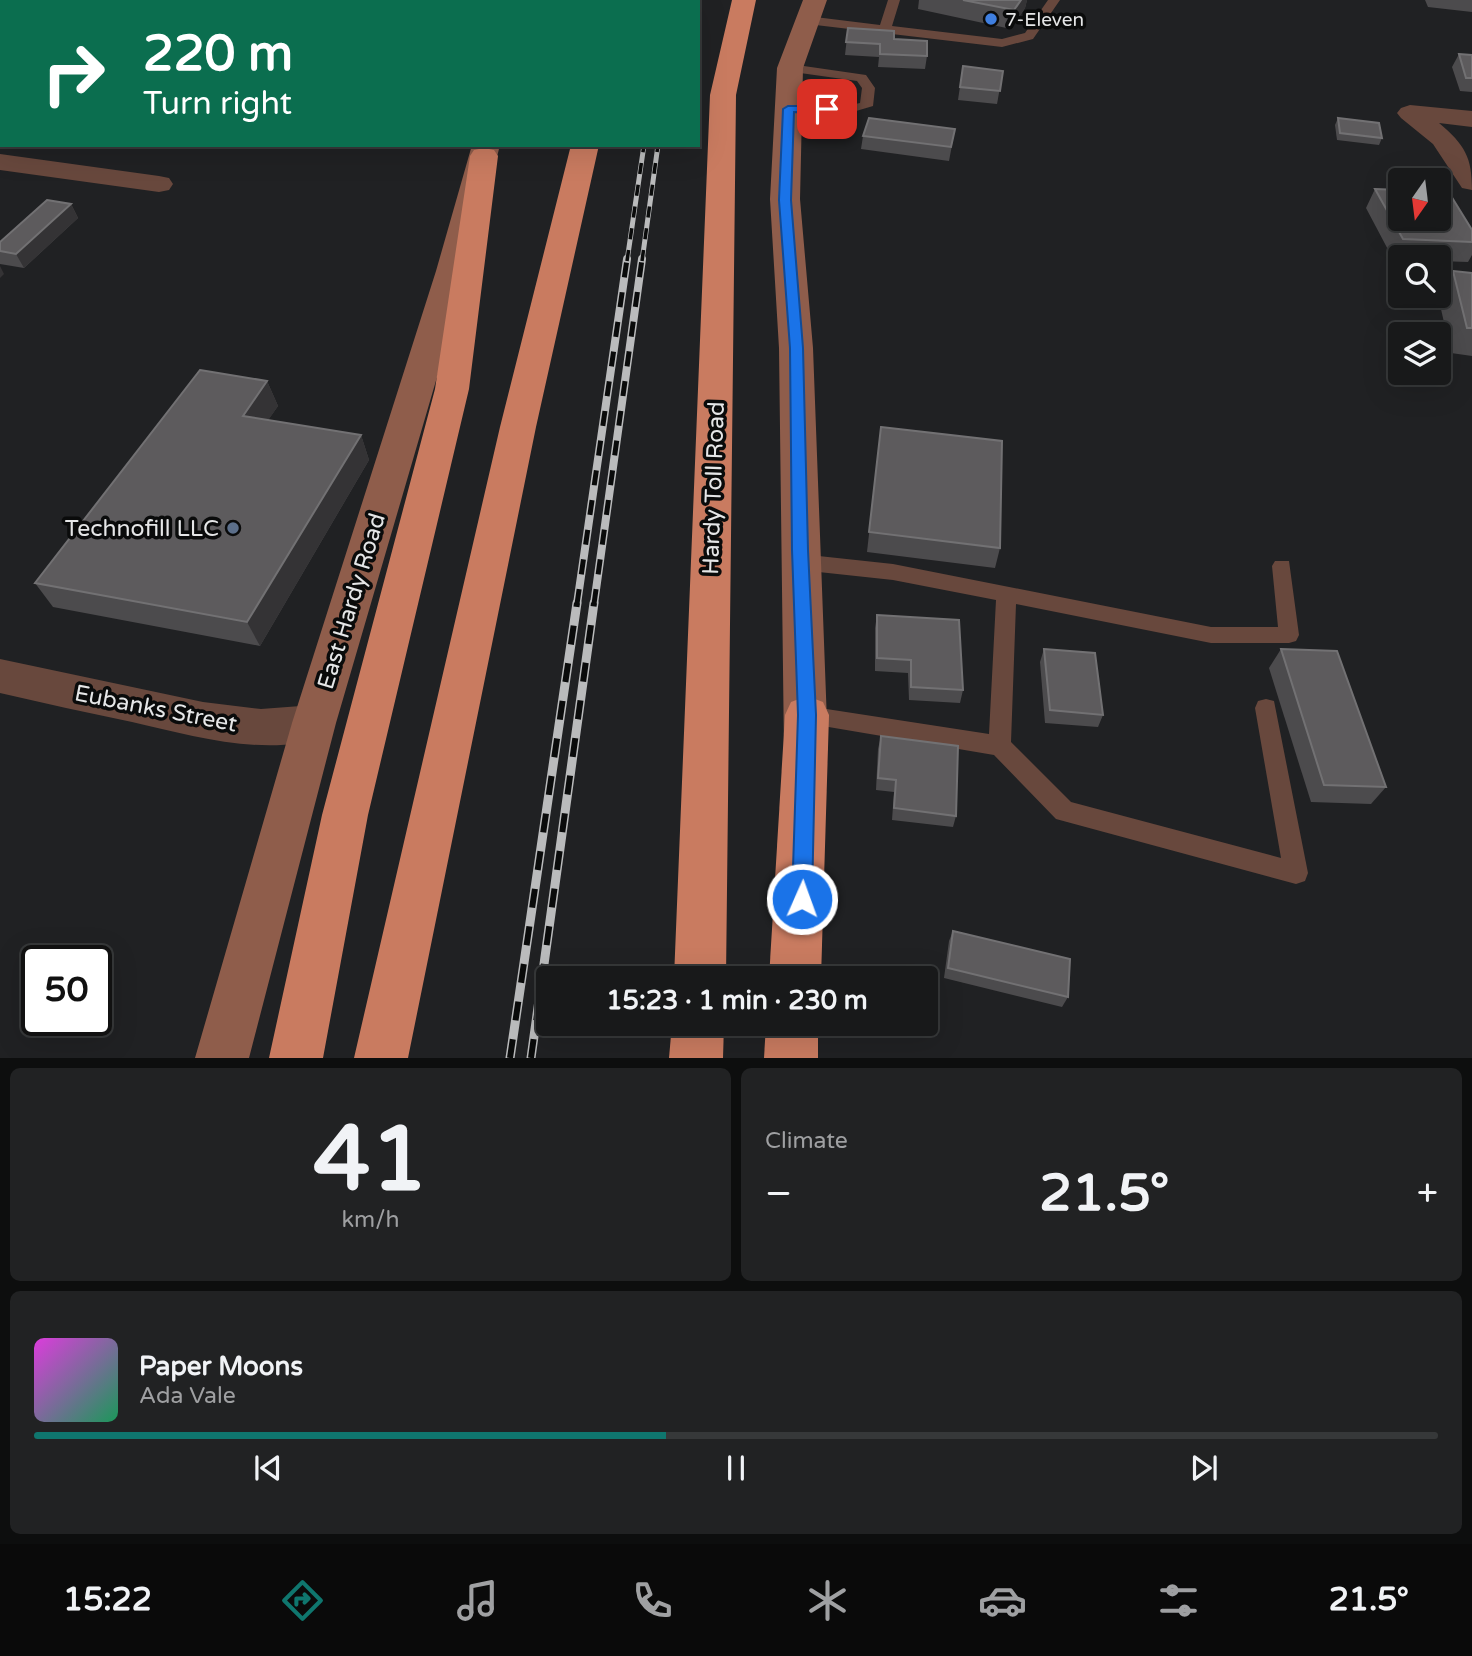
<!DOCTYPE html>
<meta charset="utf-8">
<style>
body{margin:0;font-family:"Varela Round",sans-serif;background:#212223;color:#f1f3f6;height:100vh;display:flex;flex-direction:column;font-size:26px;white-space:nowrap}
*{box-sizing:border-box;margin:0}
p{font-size:23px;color:#9fa0a2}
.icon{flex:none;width:38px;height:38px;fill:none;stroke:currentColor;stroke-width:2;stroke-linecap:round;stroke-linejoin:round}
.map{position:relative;height:1058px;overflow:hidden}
.side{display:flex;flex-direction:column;gap:10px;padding:10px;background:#0d0e0e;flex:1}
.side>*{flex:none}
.hud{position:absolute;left:0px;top:0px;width:700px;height:147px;box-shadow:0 7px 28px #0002,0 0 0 2px #363839;background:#0b6e4f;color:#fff;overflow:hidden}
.needle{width:46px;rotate:194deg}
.buttons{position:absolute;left:1388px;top:168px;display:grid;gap:14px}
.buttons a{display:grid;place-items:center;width:63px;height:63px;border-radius:7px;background:#18191a;box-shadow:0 7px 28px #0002,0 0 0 2px #363839;font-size:35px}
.speed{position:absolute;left:21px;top:945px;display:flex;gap:14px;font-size:35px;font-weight:700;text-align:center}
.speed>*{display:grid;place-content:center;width:91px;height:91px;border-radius:50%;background:#18191a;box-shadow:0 7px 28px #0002,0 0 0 2px #363839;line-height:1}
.speed .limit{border:4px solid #111;border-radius:10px;background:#fff;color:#111}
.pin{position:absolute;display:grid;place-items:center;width:60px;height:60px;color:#fff;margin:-30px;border-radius:14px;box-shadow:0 4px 10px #0006}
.me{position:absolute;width:77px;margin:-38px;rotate:2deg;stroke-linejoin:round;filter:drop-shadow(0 0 5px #0008)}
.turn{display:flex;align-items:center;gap:24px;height:147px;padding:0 28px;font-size:32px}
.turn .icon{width:91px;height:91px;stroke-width:2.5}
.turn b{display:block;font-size:49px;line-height:60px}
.big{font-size:52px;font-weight:700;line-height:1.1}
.side .card{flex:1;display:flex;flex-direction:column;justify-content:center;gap:10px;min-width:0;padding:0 24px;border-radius:10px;background:#212223}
.side .dial{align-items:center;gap:0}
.dial b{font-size:91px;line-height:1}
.song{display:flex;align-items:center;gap:21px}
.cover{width:84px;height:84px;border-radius:10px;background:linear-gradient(135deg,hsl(300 70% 55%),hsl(150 70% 35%))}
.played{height:7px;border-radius:4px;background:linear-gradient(90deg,#0f766e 45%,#363839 45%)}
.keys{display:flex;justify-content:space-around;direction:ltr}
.heat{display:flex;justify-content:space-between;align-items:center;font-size:38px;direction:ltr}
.side .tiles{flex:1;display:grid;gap:10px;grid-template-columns:1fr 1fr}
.card:last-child{grid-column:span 2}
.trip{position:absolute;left:536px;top:966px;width:402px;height:70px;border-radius:7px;background:#18191a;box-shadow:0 7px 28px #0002,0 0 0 2px #363839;font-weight:700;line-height:70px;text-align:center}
.tabs{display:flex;height:112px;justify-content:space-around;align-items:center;background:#0a0a0a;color:#9fa0a2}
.tabs .icon{width:49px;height:49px}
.tabs .active{color:#0f766e}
.tabs b{font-size:32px;color:#f1f3f6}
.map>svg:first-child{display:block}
</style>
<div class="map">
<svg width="1472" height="1058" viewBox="0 0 1472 1058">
<rect width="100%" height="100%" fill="#202123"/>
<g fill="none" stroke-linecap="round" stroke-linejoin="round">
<g fill="#68483d" fill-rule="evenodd">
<polygon points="888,0 900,0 892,26 1002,39 1025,33 1048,0 1060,0 1033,39 1002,47 807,24 801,20 807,16 880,25"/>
<polygon points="790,64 866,75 875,88 873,106 846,114 783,112 783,106 788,105 846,106 860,103 862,88 857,81 786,71 784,68"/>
<polygon points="800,554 893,564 1211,627 1278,627 1272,566 1275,561 1289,561 1299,635 1296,641 1289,643 1211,643 1016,604 1011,742 1071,802 1281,858 1255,708 1258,701 1266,699 1274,701 1308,873 1305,881 1296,884 1056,819 994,755 799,722 796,715 799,708 807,706 989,734 996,600 893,580 800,570 793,567 790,562 793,557"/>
</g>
<g fill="#68483d" fill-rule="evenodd">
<path d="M 1410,105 L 1472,111 L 1472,127 L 1439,123 C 1465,145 1472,157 1472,190 L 1462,188 L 1433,144 L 1401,118 L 1397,113 L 1401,108 Z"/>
<polygon points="0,154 159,176 169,178 173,184 169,190 159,192 0,170"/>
<path d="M 0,659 L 203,702 L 261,709 L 314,705 L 329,710 L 335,723 L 329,736 C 266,758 194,736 132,722 C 88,713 44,703 0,693 Z"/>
</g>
<g fill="#8f5d4b" fill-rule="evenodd">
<polygon points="485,0 509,0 510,2 486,2"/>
<polygon points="803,0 827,0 803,68 800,199 813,348 828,749 822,763 806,769 790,763 784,749 779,348 770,199 777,68"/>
<polygon points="472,145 500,145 468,271 336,723 249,1058 195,1058 292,723 436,271"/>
</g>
<g fill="#c97b60" fill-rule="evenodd">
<polygon points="621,0 645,0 620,2"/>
<polygon points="732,0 756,0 736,95 726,978 674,978 710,95"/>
<polygon points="571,145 599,145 536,427 408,1058 354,1058 500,427"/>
<polygon points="484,148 494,150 498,156 469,389 368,815 323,1058 269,1058 322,815 435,389 470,156 474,150"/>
<polygon points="807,696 823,702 829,715 821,978 769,978 785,715 791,702"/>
<polygon points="672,1024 724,1024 723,1058 669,1058"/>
<polygon points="766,1024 818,1024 818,1058 764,1058"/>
</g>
<defs>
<g id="rail-far2">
<polyline points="627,261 644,145"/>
<polyline points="642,261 658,145"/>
</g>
<g id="rail-far1">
<polyline points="577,604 627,259"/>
<polyline points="594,604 642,259"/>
</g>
<g id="rail">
<polyline points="510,1058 577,603"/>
<polyline points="531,1058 594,603"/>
</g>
</defs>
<use href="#rail-far2" stroke="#babbbc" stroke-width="5"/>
<use href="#rail-far1" stroke="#babbbc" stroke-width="8"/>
<use href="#rail" stroke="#babbbc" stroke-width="9"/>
<use href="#rail-far2" stroke="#0a0b0b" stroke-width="3.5" stroke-dasharray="11" stroke-linecap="butt"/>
<use href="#rail-far1" stroke="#0a0b0b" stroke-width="5" stroke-dasharray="15" stroke-linecap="butt"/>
<use href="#rail" stroke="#0a0b0b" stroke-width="6" stroke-dasharray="19" stroke-linecap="butt"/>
</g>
<g fill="#4c4b4d">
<polygon points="919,0 1027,0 1025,8 1011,29 918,9"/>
<polygon points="1425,0 1472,0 1472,12 1428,7"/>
<polygon points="848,28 894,39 927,56 925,69 878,67 879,57 845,55"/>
<polygon points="1459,54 1472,55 1472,92 1460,91 1452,67"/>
<polygon points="963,66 1003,71 997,104 958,100"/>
<rect x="0" y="76" width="2" height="45"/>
<polygon points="1338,118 1382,138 1379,145 1337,140 1335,125"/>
<polygon points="955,129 949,161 861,149 863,136"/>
<polygon points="1375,189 1472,230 1472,255 1468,262 1438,261 1438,257 1400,257 1400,260 1393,259 1366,208"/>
<polygon points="71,204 78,218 24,268 0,264 0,242"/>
<polygon points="1453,271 1472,273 1472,356 1451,353 1438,296"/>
<polygon points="267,381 278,406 268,420 361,435 369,460 260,646 53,607 35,583"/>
<polygon points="881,427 1000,548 995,568 867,552"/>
<polygon points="877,615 963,690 960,703 909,700 908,673 875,671 875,628"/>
<polygon points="1044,649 1103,715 1098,727 1045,723 1040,662"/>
<polygon points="1281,649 1386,787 1371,804 1311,802 1269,668"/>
<polygon points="881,736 956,816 953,827 892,820 894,792 876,790 878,749"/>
<polygon points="953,931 1068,997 1062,1007 944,978 949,941"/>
</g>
<g fill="#343335">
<polygon points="58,0 80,0 78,2 55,2"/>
<polygon points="1021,0 1027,0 1025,8 1011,29 1014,10"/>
<polygon points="71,204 78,218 24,268 16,254"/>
<polygon points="0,266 4,274 0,278"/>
<polygon points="267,381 278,406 254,441 243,416"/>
<polygon points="361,435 369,460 260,646 247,622"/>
</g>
<g fill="#5d5b5d" stroke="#727173" stroke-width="2">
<polygon points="14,0 58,0 55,2 12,2"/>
<polygon points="963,0 1021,0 1014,10"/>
<polygon points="848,28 894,31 894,39 927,41 927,56 880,54 880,44 846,42"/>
<polygon points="1459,54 1472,55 1472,78 1466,78"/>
<polygon points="963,66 1003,71 1000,91 960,87"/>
<polygon points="0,76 2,76 2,90 0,91"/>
<polygon points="2,97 2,109 0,109 0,98"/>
<polygon points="869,118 955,129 951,147 863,136"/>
<polygon points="1338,118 1379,123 1382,138 1340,133"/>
<polygon points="1375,189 1400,190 1400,219 1438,219 1438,191 1448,191 1472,230 1472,242 1403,239"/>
<polygon points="47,200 71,204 16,254 0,251 0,242"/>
<polygon points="1453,271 1472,273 1472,328 1467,328"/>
<polygon points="200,370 267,381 243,416 361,435 247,622 35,583"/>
<polygon points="881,427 1002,441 1000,548 869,532"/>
<polygon points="877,615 959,620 963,690 911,687 911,660 877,658"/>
<polygon points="1044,649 1095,653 1103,715 1050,710"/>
<polygon points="1281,649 1337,651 1386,787 1324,785"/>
<polygon points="881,736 958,746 956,816 894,808 896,780 878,778"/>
<polygon points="953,931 1070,959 1068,997 948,968"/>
</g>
<polygon fill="#1a73e8" stroke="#114b97" stroke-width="2" points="788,106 827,106 832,109 827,113 794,112 791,200 803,348 808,550 816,715 812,899 809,906 802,909 795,906 792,899 798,715 792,550 790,348 779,200 783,109"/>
<circle fill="#3f7fe0" stroke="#0a0b0b" stroke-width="2.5" cx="991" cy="19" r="7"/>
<circle fill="#5c6f8a" stroke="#0a0b0b" stroke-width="2.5" cx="233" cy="528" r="7"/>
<g text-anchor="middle" stroke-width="7" stroke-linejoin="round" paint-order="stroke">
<g font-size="19" fill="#e5e6e7" stroke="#0a0b0b" text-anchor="start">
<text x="1005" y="26">7-Eleven</text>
</g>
<g font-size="23" fill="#e5e6e7" stroke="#0a0b0b">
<text transform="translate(713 488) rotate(-88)" y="8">Hardy Toll Road</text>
<text transform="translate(351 601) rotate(-73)" y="8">East Hardy Road</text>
<text transform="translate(156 708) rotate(11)" y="8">Eubanks Street</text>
</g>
<g font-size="23" fill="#e5e6e7" stroke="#0a0b0b" text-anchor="end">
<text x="219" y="536">Technofill LLC</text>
</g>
</g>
</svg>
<div class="buttons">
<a><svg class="needle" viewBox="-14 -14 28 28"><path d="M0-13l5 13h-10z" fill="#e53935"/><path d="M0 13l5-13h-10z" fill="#9fa0a2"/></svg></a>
<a><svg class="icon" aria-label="search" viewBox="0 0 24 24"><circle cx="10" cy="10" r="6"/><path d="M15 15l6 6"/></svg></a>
<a><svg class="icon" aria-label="layers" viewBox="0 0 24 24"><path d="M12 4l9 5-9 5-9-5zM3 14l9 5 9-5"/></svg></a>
</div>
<div class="speed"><div class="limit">50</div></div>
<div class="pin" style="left:827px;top:109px;background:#d93025"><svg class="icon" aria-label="arrive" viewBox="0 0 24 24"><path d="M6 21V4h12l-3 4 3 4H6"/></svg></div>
<svg class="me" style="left:802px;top:899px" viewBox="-20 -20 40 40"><circle r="17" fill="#1a73e8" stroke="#fff" stroke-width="3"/><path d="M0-11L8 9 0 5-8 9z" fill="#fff"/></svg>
<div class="trip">15:23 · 1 min · 230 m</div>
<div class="hud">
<div class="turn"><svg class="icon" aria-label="right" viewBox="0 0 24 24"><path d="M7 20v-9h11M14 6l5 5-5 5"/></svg><div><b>220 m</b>Turn right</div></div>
</div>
</div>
<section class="side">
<div class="tiles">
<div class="card dial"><b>41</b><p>km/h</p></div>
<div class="card"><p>Climate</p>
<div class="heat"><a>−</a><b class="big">21.5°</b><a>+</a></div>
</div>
<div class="card">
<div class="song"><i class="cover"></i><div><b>Paper Moons</b><p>Ada Vale</p></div></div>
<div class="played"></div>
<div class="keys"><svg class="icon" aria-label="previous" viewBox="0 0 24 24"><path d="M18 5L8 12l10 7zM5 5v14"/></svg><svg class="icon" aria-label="pause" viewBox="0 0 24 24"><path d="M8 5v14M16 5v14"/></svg><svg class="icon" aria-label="next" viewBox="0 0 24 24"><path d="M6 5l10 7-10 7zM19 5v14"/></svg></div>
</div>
</div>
</section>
<nav class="tabs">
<b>15:22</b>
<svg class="icon active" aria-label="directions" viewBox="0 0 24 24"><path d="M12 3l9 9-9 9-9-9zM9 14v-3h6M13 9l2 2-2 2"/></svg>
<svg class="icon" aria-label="music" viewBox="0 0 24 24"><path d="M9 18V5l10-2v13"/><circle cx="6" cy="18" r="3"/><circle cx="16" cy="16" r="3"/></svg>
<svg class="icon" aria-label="phone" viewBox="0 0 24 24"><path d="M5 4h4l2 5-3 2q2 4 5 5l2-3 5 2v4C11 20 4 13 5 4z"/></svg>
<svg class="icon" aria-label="climate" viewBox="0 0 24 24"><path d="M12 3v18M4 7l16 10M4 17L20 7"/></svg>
<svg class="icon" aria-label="car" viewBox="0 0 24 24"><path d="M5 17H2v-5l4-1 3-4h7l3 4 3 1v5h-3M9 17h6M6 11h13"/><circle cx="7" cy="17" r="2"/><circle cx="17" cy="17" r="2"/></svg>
<svg class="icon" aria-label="filters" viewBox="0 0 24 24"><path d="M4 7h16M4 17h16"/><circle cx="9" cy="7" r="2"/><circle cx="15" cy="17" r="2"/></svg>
<b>21.5°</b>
</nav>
